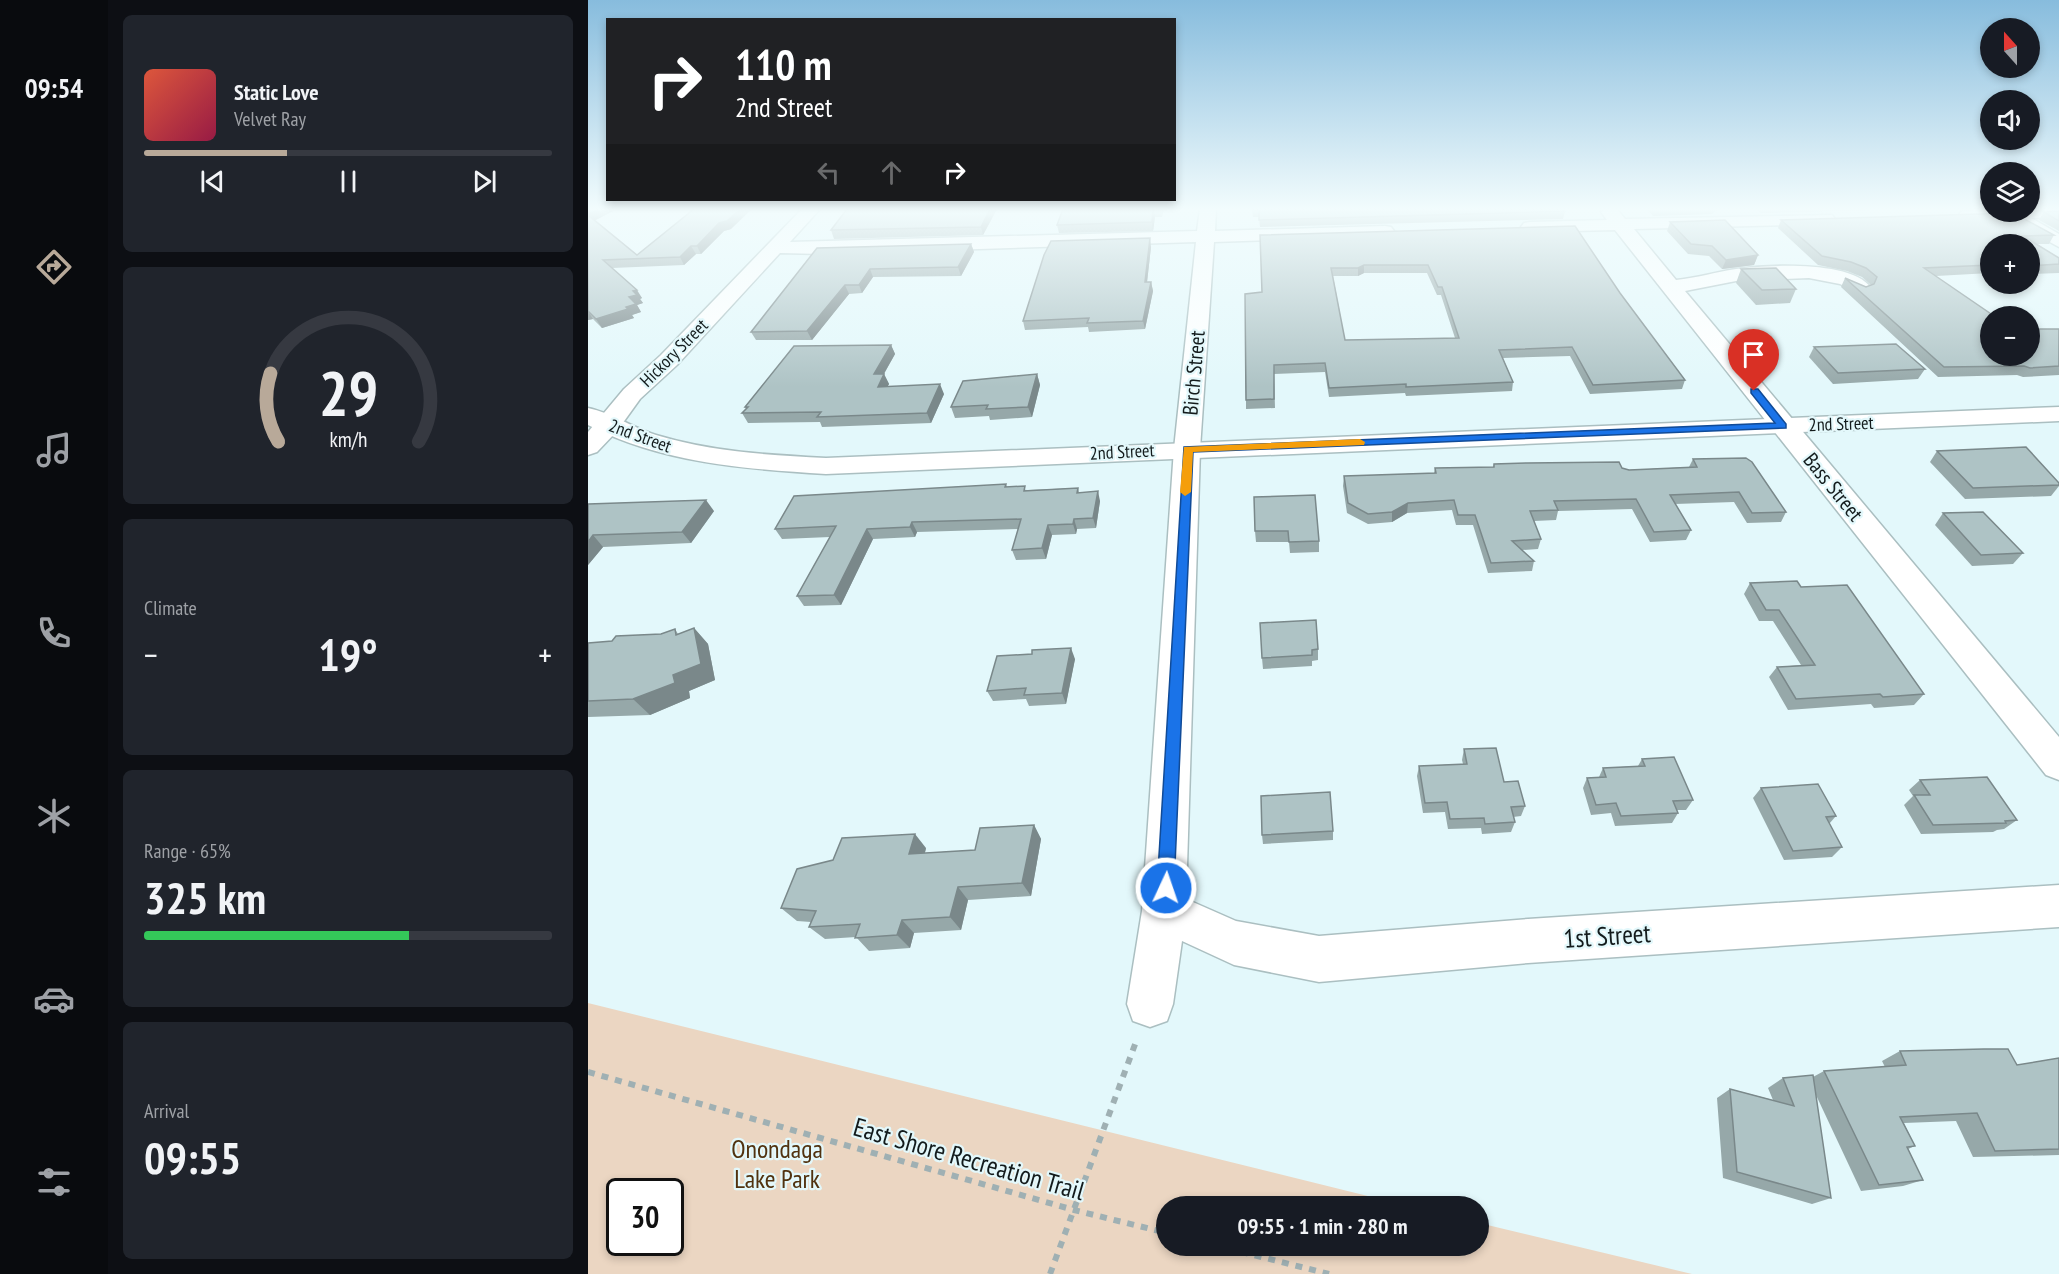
<!DOCTYPE html>
<meta charset="utf-8">
<style>
body{margin:0;font-family:"PT Sans Narrow",sans-serif;background:#20242c;color:#f1f3f6;height:100vh;display:flex;flex-direction:column;font-size:22px;white-space:nowrap}
*{box-sizing:border-box;margin:0}
p{font-size:20px;color:#9ea1a6}
.icon{flex:none;width:33px;height:33px;fill:none;stroke:currentColor;stroke-width:2;stroke-linecap:round;stroke-linejoin:round}
.map{position:relative;flex:1;overflow:hidden}
.drawer{display:flex;flex-direction:column;gap:15px;padding:15px;background:#0d0f14;width:480px}
.drawer>*{flex:none}
.hud{position:absolute;left:18px;top:18px;width:570px;height:183px;border-radius:0px;box-shadow:0 3px 9px #0003;background:#202124;color:#fff;overflow:hidden}
.needle{width:39px;rotate:339deg}
.controls{position:absolute;left:1392px;top:18px;display:grid;gap:12px}
.controls a{display:grid;place-items:center;width:60px;height:60px;border-radius:50%;background:#171b24;box-shadow:0 3px 9px #0003;font-size:30px}
.speed{position:absolute;left:18px;top:1178px;display:flex;gap:12px;font-size:30px;font-weight:700;text-align:center}
.speed>*{display:grid;place-content:center;width:78px;height:78px;border-radius:50%;background:#171b24;box-shadow:0 3px 9px #0003;line-height:1}
.speed .limit{border:3px solid #111;border-radius:9px;background:#fff;color:#111}
.pin{position:absolute;display:grid;place-items:center;width:51px;height:51px;color:#fff;margin:-62px -26px;border-radius:50% 50% 50% 0;rotate:-45deg;box-shadow:0 0 6px #0007}
.pin .icon{rotate:45deg}
.me{position:absolute;width:66px;margin:-33px;rotate:3deg;stroke-linejoin:round;filter:drop-shadow(0 0 4px #0008)}
.turn{display:flex;align-items:center;gap:21px;height:126px;padding:0 30px;font-size:27px}
.turn .icon{width:78px;height:78px;stroke-width:2.5}
.turn b{display:block;font-size:42px;line-height:51px}
.lanes{display:flex;align-items:center;height:57px;padding:0 30px;background:#0003;justify-content:center;gap:30px;direction:ltr}
.lanes .off{opacity:.35}
.big{font-size:45px;font-weight:700;line-height:1.1}
.drawer .card{flex:1;display:flex;flex-direction:column;justify-content:center;gap:9px;min-width:0;padding:0 21px;border-radius:9px;background:#20242c}
.drawer .dial{align-items:center;gap:0}
.dial svg{height:156px;overflow:visible;fill:none;stroke:#363941;stroke-width:7;stroke-linecap:round;text-anchor:middle}
.dial text{fill:#f1f3f6;stroke:none}
.song{display:flex;align-items:center;gap:18px}
.cover{width:72px;height:72px;border-radius:9px;background:linear-gradient(135deg,hsl(10 70% 55%),hsl(340 70% 35%))}
.played{height:6px;border-radius:3px;background:linear-gradient(90deg,#b8a999 35%,#363941 35%)}
.keys{display:flex;justify-content:space-around;direction:ltr}
.heat{display:flex;justify-content:space-between;align-items:center;font-size:33px;direction:ltr}
.charge{height:9px;border-radius:4px;background:linear-gradient(90deg,#34c759 65%,#363941 0)}
.trip{position:absolute;left:568px;top:1196px;width:333px;height:60px;border-radius:30px;background:#171b24;box-shadow:0 3px 9px #0003;font-weight:700;line-height:60px;text-align:center}
main{display:flex;flex:1;min-height:0}
.tabs{display:flex;flex-direction:column;width:108px;justify-content:space-around;align-items:center;background:#090b0e;color:#9ea1a6}
.tabs .icon{width:42px;height:42px}
.tabs .selected{color:#b8a999}
.tabs b{font-size:27px;color:#f1f3f6}
.map>svg:first-child{display:block}
</style>
<main>
<nav class="tabs">
<b>09:54</b>
<svg class="icon selected" aria-label="directions" viewBox="0 0 24 24"><path d="M12 3l9 9-9 9-9-9zM9 14v-3h6M13 9l2 2-2 2"/></svg>
<svg class="icon" aria-label="music" viewBox="0 0 24 24"><path d="M9 18V5l10-2v13"/><circle cx="6" cy="18" r="3"/><circle cx="16" cy="16" r="3"/></svg>
<svg class="icon" aria-label="phone" viewBox="0 0 24 24"><path d="M5 4h4l2 5-3 2q2 4 5 5l2-3 5 2v4C11 20 4 13 5 4z"/></svg>
<svg class="icon" aria-label="climate" viewBox="0 0 24 24"><path d="M12 3v18M4 7l16 10M4 17L20 7"/></svg>
<svg class="icon" aria-label="car" viewBox="0 0 24 24"><path d="M5 17H2v-5l4-1 3-4h7l3 4 3 1v5h-3M9 17h6M6 11h13"/><circle cx="7" cy="17" r="2"/><circle cx="17" cy="17" r="2"/></svg>
<svg class="icon" aria-label="filters" viewBox="0 0 24 24"><path d="M4 7h16M4 17h16"/><circle cx="9" cy="7" r="2"/><circle cx="15" cy="17" r="2"/></svg>
</nav>
<section class="drawer">
<div class="card">
<div class="song"><i class="cover"></i><div><b>Static Love</b><p>Velvet Ray</p></div></div>
<div class="played"></div>
<div class="keys"><svg class="icon" aria-label="previous" viewBox="0 0 24 24"><path d="M18 5L8 12l10 7zM5 5v14"/></svg><svg class="icon" aria-label="pause" viewBox="0 0 24 24"><path d="M8 5v14M16 5v14"/></svg><svg class="icon" aria-label="next" viewBox="0 0 24 24"><path d="M6 5l10 7-10 7zM19 5v14"/></svg></div>
</div>
<div class="card dial"><svg viewBox="0 0 100 80">
<path d="M14 69A42 42 0 1 1 86 69"/>
<path d="M14 69A42 42 0 0 1 10 34" stroke="#b8a999"/>
<text x="50" y="56" font-size="32" font-weight="700">29</text>
<text x="50" y="72" font-size="11">km/h</text>
</svg></div>
<div class="card"><p>Climate</p>
<div class="heat"><a>−</a><b class="big">19°</b><a>+</a></div>
</div>
<div class="card"><p>Range · 65%</p><b class="big">325 km</b><div class="charge"></div></div>
<div class="card"><p>Arrival</p><b class="big">09:55</b></div>
</section>
<div class="map">
<svg width="1471" height="1274" viewBox="0 0 1471 1274">
<rect width="100%" height="100%" fill="#e3f8fb"/>
<path fill="#ebd6c2" fill-rule="evenodd" d="M 0,1003 L 820,1206 L 579,1206 L 579,1245 L 891,1245 L 891,1223 L 1104,1274 L 0,1274 ZM 32,1191 L 82,1191 L 82,1242 L 32,1242 Z"/>
<g fill="none" stroke-linecap="round" stroke-linejoin="round">
<defs>
<g id="minor">
<polygon points="214,209 232,209 202,242 609,231 612,209 628,209 627,231 797,226 803,227 806,231 803,235 797,236 626,242 612,449 598,899 648,921 731,936 940,919 1471,885 1471,927 940,963 731,982 646,965 594,941 585,1004 579,1021 562,1027 545,1021 539,1004 554,911 586,449 608,242 235,254 192,253 89,365 52,399 29,431 9,452 0,455 0,432 36,389 73,355"/>
<path d="M 1016,209 L 1029,209 L 1037,219 L 1244,215 L 1247,219 L 1244,223 L 1238,224 L 1046,229 L 1088,280 C 1109,278 1127,272 1148,269 C 1178,265 1264,260 1283,288 L 1280,292 L 1273,294 L 1252,284 L 1221,278 L 1148,281 L 1097,291 L 1471,737 L 1471,780 L 1458,775 L 1027,230 L 942,232 L 936,231 L 933,227 L 936,223 L 942,222 L 1019,220 L 1013,212 Z"/>
<polygon points="1402,209 1402,212 1442,212 1442,209 1471,209 1471,217 1443,218 1471,234 1471,247 1420,219 1380,220 1374,219 1371,215 1374,211"/>
</g>
<path id="major" d="M 1471,407 L 1471,421 L 238,474 C 156,469 74,463 0,425 L 0,408 C 24,413 45,428 68,435 C 124,452 181,455 238,458 Z"/>
</defs>
<use href="#minor" stroke="#abbfc1" stroke-width="3"/>
<use href="#major" stroke="#abbfc1" stroke-width="3"/>
<g stroke="#9fb0b3" stroke-width="6" stroke-dasharray="7 7" stroke-linecap="butt">
<polyline points="0,1072 486,1210 579,1233"/>
<polyline points="626,1245 741,1274"/>
<polyline points="462,1274 549,1039"/>
</g>
<use href="#minor" fill="#fff" fill-rule="evenodd"/>
<use href="#major" fill="#fff" fill-rule="evenodd"/>
</g>
<g fill="#96a8a9" fill-rule="evenodd">
<polygon points="0,209 29,209 7,220 49,255 106,209 143,229 136,231 113,254 108,254 96,265 24,268 54,298 52,299 55,303 49,305 53,312 44,315 46,318 14,328 5,319 0,320"/>
<polygon points="409,209 395,235 246,239 243,230"/>
<polygon points="475,209 576,209 574,217 567,217 565,231 471,233 469,225"/>
<polygon points="664,209 975,209 977,211 975,219 672,227 671,217 665,217"/>
<polygon points="1059,209 1130,209 1124,214 1065,216"/>
<polygon points="1169,209 1320,209 1173,213"/>
<polygon points="1471,211 1471,231 1451,220 1456,212"/>
<polygon points="1193,220 1466,235 1461,244 1449,244 1471,258 1471,273 1442,274 1442,244 1402,244 1402,273 1348,276 1402,356 1471,329 1471,375 1435,377 1429,375 1350,377 1253,287 1257,278 1278,287 1283,285 1274,277 1259,271 1230,265 1190,228"/>
<polygon points="1082,222 1170,255 1166,265 1134,269 1121,256 1100,254 1079,231"/>
<path d="M 672,235 L 1032,293 L 1097,380 L 1094,389 L 1002,394 L 982,356 L 915,358 L 925,382 L 924,391 L 818,396 L 817,393 L 741,397 L 737,372 L 686,374 L 687,408 L 658,409 L 658,400 L 674,292 ZM 776,273 L 839,273 L 849,295 L 853,295 L 867,338 L 757,340 L 745,276 L 770,276 Z"/>
<polygon points="383,244 386,252 373,276 285,277 274,293 261,294 224,340 168,340 163,332 229,248"/>
<polygon points="563,247 559,282 563,282 565,291 557,329 501,332 500,327 437,330 435,321"/>
<polygon points="1153,269 1208,289 1202,303 1168,305 1148,283"/>
<polygon points="303,345 307,354 296,374 301,384 299,387 356,394 343,423 234,427 232,422 160,423 154,413 158,409 157,407"/>
<polygon points="1226,347 1337,369 1330,379 1245,384 1221,357"/>
<polygon points="449,374 452,385 444,417 402,420 401,416 367,418 363,407"/>
<polygon points="1349,451 1471,483 1471,486 1463,496 1377,499 1342,462"/>
<polygon points="1105,459 1198,512 1193,522 1159,523 1146,502 1087,504 1103,530 1098,540 1062,542 1044,509 970,511 968,520 946,521 953,539 950,549 934,550 946,561 944,571 900,573 885,525 868,525 864,510 819,513 804,522 780,524 759,513 755,486 756,476 846,473 847,468 905,467 906,464 1034,468 1041,470 1101,467"/>
<polygon points="418,484 419,487 439,490 490,488 491,492 512,501 508,528 489,529 488,534 464,535 458,559 428,560 424,550 430,529 329,532 327,537 285,539 253,605 216,606 209,596 242,537 194,539 187,529"/>
<polygon points="727,495 731,541 731,552 702,553 701,542 668,542 667,531"/>
<polygon points="0,504 126,511 103,543 15,547 0,565"/>
<polygon points="1355,513 1435,553 1425,564 1384,566 1347,525"/>
<polygon points="1162,583 1213,587 1336,694 1326,705 1286,708 1283,704 1200,710 1181,677 1189,667 1213,665 1185,621 1171,621 1156,594"/>
<polygon points="106,628 120,644 127,680 101,691 102,698 62,715 0,717 0,643 24,641 73,634 87,629 90,634"/>
<polygon points="730,649 730,660 724,661 724,666 675,669 674,658"/>
<polygon points="444,654 487,659 478,704 441,706 438,699 405,701 399,691"/>
<polygon points="876,749 916,782 937,806 933,816 925,817 927,822 923,832 894,834 893,828 860,829 857,812 835,813 829,776 831,766 875,764 874,760"/>
<polygon points="1054,759 1105,800 1098,810 1089,810 1090,813 1084,823 1027,826 1023,813 1003,815 995,788 999,778 1011,777 1015,768 1050,766"/>
<polygon points="1332,780 1429,820 1416,829 1409,830 1405,832 1333,834 1316,805 1325,796 1321,790"/>
<polygon points="1173,788 1248,816 1241,824 1254,847 1244,857 1196,860 1165,798"/>
<polygon points="446,825 453,839 443,896 380,900 373,930 326,933 322,948 281,951 268,937 237,939 221,927 223,922 209,921 193,908 338,848 337,853 387,850"/>
<polygon points="745,831 745,840 675,844 674,835"/>
<polygon points="1312,1051 1429,1065 1471,1058 1471,1155 1385,1157 1368,1121 1316,1123 1327,1146 1320,1149 1335,1180 1315,1186 1273,1191 1228,1095 1243,1198 1224,1204 1135,1178 1129,1098 1142,1089 1185,1100 1180,1088 1195,1078 1225,1077 1236,1071 1297,1067 1294,1061"/>
</g>
<g fill="#7a888a">
<polygon points="10,209 29,209 4,222 0,216 0,214"/>
<polygon points="152,209 164,209 143,229 136,231 113,254 109,246 131,223"/>
<polygon points="402,209 409,209 395,235 393,227"/>
<polygon points="566,209 567,217 565,231 564,222"/>
<polygon points="562,238 563,247 558,291 557,282"/>
<polygon points="383,244 386,252 373,276 370,267"/>
<polygon points="103,246 108,254 96,265 92,257"/>
<polygon points="1170,255 1166,265 1134,269 1138,260"/>
<polygon points="776,265 776,273 770,276 770,268"/>
<polygon points="282,269 285,277 274,293 271,285"/>
<polygon points="563,282 565,291 557,329 555,321"/>
<polygon points="257,285 261,294 224,340 219,331"/>
<polygon points="49,290 54,298 52,299 55,303 49,305 53,312 44,315 46,318 14,328 8,319 38,307 41,297 45,291"/>
<polygon points="0,311 5,319 0,320"/>
<polygon points="303,345 307,354 290,384 286,374"/>
<polygon points="296,374 301,384 294,397 290,387"/>
<polygon points="449,374 452,385 444,417 440,407"/>
<polygon points="352,384 356,394 343,423 339,413"/>
<polygon points="510,491 512,501 508,528 505,518"/>
<polygon points="118,500 126,511 103,543 94,532"/>
<polygon points="820,503 819,513 804,522 804,512"/>
<polygon points="486,519 489,529 488,534 485,524"/>
<polygon points="324,522 329,532 327,537 322,527"/>
<polygon points="460,525 464,535 458,559 454,548"/>
<polygon points="279,529 285,539 253,605 246,595"/>
<polygon points="5,535 15,547 0,565 0,542"/>
<polygon points="106,628 120,644 127,680 101,691 102,698 62,715 45,699 85,675"/>
<polygon points="483,648 487,659 478,704 474,693"/>
<polygon points="446,825 453,839 443,896 434,883"/>
<polygon points="327,834 338,848 333,867 321,854"/>
<polygon points="370,887 380,900 373,930 362,917"/>
<polygon points="314,920 326,933 322,948 309,935"/>
</g>
<g fill="#aec3c5" stroke="#7a888a" stroke-width="1.5" fill-rule="evenodd">
<polygon points="0,209 10,209 0,214"/>
<polygon points="106,209 152,209 139,221 131,223 109,246 103,246 92,257 15,260 49,290 45,291 49,295 41,297 48,304 38,307 40,309 8,319 0,311 0,215 49,255"/>
<polygon points="259,209 402,209 393,227 243,230"/>
<polygon points="475,209 565,209 564,222 469,225"/>
<polygon points="665,209 975,209 977,211 671,220 671,210 665,210"/>
<polygon points="1471,211 1471,221 1456,212"/>
<polygon points="1425,213 1466,235 1435,236 1471,258 1471,264 1442,266 1442,244 1402,244 1402,265 1336,268 1406,316 1402,316 1402,356 1442,356 1442,329 1471,329 1471,366 1442,368 1436,366 1356,367 1257,278 1278,287 1286,284 1289,277 1278,268 1263,262 1234,256 1193,220"/>
<polygon points="1137,220 1170,255 1138,260 1124,246 1103,244 1082,222"/>
<path d="M 987,226 L 1032,293 L 1097,380 L 1005,385 L 984,347 L 911,350 L 925,382 L 818,387 L 818,384 L 741,388 L 737,363 L 686,365 L 686,399 L 658,400 L 657,294 L 674,292 L 672,235 ZM 776,265 L 840,265 L 850,287 L 854,287 L 871,338 L 757,340 L 743,268 L 770,268 Z"/>
<polygon points="562,238 557,282 563,282 555,321 499,323 501,318 435,321 456,255 463,241"/>
<polygon points="383,244 370,267 282,269 271,285 257,285 219,331 163,332 229,248"/>
<polygon points="1188,268 1208,289 1174,290 1153,269"/>
<polygon points="1308,344 1337,369 1250,373 1226,347"/>
<polygon points="303,345 286,374 296,374 290,387 352,384 339,413 229,417 233,412 154,413 160,407 157,407 206,346"/>
<polygon points="449,374 440,407 398,409 400,405 363,407 375,381"/>
<polygon points="1438,447 1471,483 1471,485 1385,488 1349,451"/>
<polygon points="1158,458 1164,462 1198,512 1164,513 1151,492 1082,495 1103,530 1066,532 1048,499 966,501 970,510 942,511 953,539 924,541 946,561 903,563 887,515 870,515 866,500 820,503 804,512 780,514 760,503 756,476 848,473 847,468 906,467 906,464 939,463 1031,462 1034,468 1041,470 1109,467 1105,459"/>
<polygon points="418,484 417,487 437,486 436,491 490,488 489,493 510,491 505,518 486,519 485,524 460,525 454,548 424,550 433,519 324,522 322,527 279,529 246,595 209,596 248,526 187,529 206,496"/>
<polygon points="727,495 731,541 701,542 700,531 667,531 666,497"/>
<polygon points="118,500 94,532 5,535 0,542 0,504"/>
<polygon points="1395,512 1435,553 1393,555 1355,513"/>
<polygon points="1209,581 1213,587 1259,585 1336,694 1295,697 1292,694 1208,699 1189,667 1227,665 1191,610 1178,610 1162,583"/>
<polygon points="728,620 730,649 724,650 724,655 674,658 672,623"/>
<polygon points="106,628 113,664 85,675 87,683 45,699 0,701 0,643 24,641 28,636 73,634 87,629 88,635"/>
<polygon points="483,648 474,693 436,695 438,688 399,691 409,656 444,654 444,650"/>
<polygon points="908,748 916,782 930,781 937,806 923,807 927,822 897,824 896,818 862,819 859,802 837,803 831,766 879,764 876,749"/>
<polygon points="1086,757 1105,800 1085,801 1090,813 1033,816 1028,803 1008,805 999,778 1018,777 1015,768 1057,766 1054,759"/>
<polygon points="1399,777 1429,820 1417,821 1418,823 1345,825 1326,795 1342,795 1332,780"/>
<polygon points="1230,784 1248,816 1238,817 1254,847 1205,851 1173,788"/>
<polygon points="742,792 745,831 674,835 673,796"/>
<polygon points="446,825 434,883 370,887 362,917 314,920 309,935 267,938 272,924 221,927 228,911 193,908 209,869 245,860 254,838 327,834 321,854 387,850 392,828"/>
<polygon points="1396,1049 1420,1049 1429,1065 1471,1058 1471,1149 1407,1151 1389,1113 1312,1117 1327,1146 1319,1147 1335,1180 1291,1185 1236,1071 1318,1065 1312,1051"/>
<polygon points="1225,1075 1243,1198 1149,1172 1142,1089 1206,1106 1195,1078"/>
</g>
<linearGradient id="sky" x2="0" y2="1"><stop stop-color="#87bcdd"/><stop offset="0.54" stop-color="#f2fcfd"/><stop offset="1" stop-color="#f2fcfd" stop-opacity="0"/></linearGradient>
<rect width="1471" height="387" fill="url(#sky)"/>
<polygon fill="#1a73e8" stroke="#114b97" stroke-width="1.5" points="1163,389 1170,389 1198,424 1198,428 605,452 586,888 584,894 578,897 571,894 569,888 596,447 1187,423 1163,393"/>
<polygon fill="#f59e0b" points="772,439 777,442 776,445 605,452 603,492 597,496 592,492 596,447"/>
<g text-anchor="middle" stroke-width="4.5" stroke-linejoin="round" paint-order="stroke">
<g font-size="18" fill="#131b1c" stroke="#e3f8fb">
<text transform="translate(86 353) rotate(-45)" y="6">Hickory Street</text>
<text transform="translate(1253 424) rotate(-2)" y="6">2nd Street</text>
<text transform="translate(52 436) rotate(20)" y="6">2nd Street</text>
<text transform="translate(534 452) rotate(-3)" y="6">2nd Street</text>
</g>
<g font-size="21" fill="#131b1c" stroke="#e3f8fb">
<text transform="translate(606 373) rotate(-85)" y="7">Birch Street</text>
<text transform="translate(1245 487) rotate(51)" y="7">Bass Street</text>
</g>
<g font-size="26" fill="#131b1c" stroke="#e3f8fb">
<text transform="translate(1019 936) rotate(-4)" y="9">1st Street</text>
<text transform="translate(381 1159) rotate(16)" y="9">East Shore Recreation Trail</text>
</g>
<g font-size="26" fill="#51320f" stroke="#e3f8fb">
<text x="189" y="1158">Onondaga<tspan x="189" dy="30">Lake Park</tspan></text>
</g>
</g>
</svg>
<div class="controls">
<a><svg class="needle" viewBox="-14 -14 28 28"><path d="M0-13l5 13h-10z" fill="#e53935"/><path d="M0 13l5-13h-10z" fill="#9ea1a6"/></svg></a>
<a><svg class="icon" aria-label="sound" viewBox="0 0 24 24"><path d="M4 9h4l5-4v14l-5-4H4zM17 9q2 3 0 6"/></svg></a>
<a><svg class="icon" aria-label="layers" viewBox="0 0 24 24"><path d="M12 4l9 5-9 5-9-5zM3 14l9 5 9-5"/></svg></a>
<a>+</a>
<a>−</a>
</div>
<div class="speed"><div class="limit">30</div></div>
<div class="pin" style="left:1166px;top:391px;background:#d93025"><svg class="icon" aria-label="arrive" viewBox="0 0 24 24"><path d="M6 21V4h12l-3 4 3 4H6"/></svg></div>
<svg class="me" style="left:578px;top:888px" viewBox="-20 -20 40 40"><circle r="17" fill="#1a73e8" stroke="#fff" stroke-width="3"/><path d="M0-11L8 9 0 5-8 9z" fill="#fff"/></svg>
<div class="trip">09:55 · 1 min · 280 m</div>
<div class="hud">
<div class="turn"><svg class="icon" aria-label="right" viewBox="0 0 24 24"><path d="M7 20v-9h11M14 6l5 5-5 5"/></svg><div><b>110 m</b>2nd Street</div></div>
<div class="lanes"><svg class="icon off" aria-label="left" viewBox="0 0 24 24"><path d="M17 20v-9H6M10 6l-5 5 5 5"/></svg><svg class="icon off" aria-label="ahead" viewBox="0 0 24 24"><path d="M12 20V5M6 11l6-6 6 6"/></svg><svg class="icon" aria-label="right" viewBox="0 0 24 24"><path d="M7 20v-9h11M14 6l5 5-5 5"/></svg></div>
</div>
</div>
</main>
